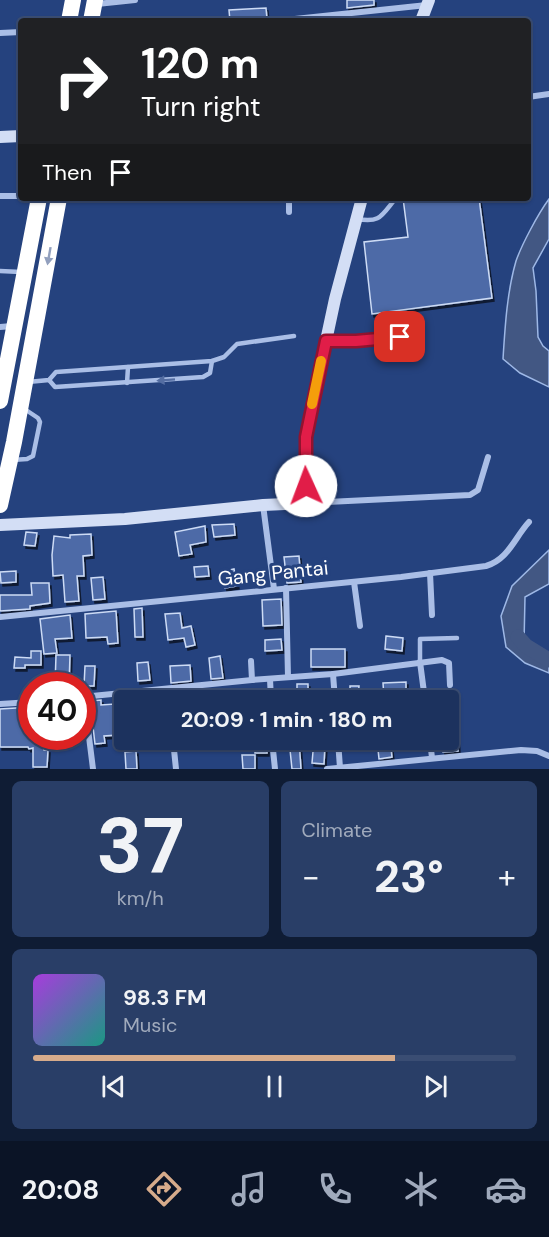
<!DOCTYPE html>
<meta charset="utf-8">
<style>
body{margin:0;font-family:"DM Sans",sans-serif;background:#293e67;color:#f1f3f6;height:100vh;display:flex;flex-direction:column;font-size:22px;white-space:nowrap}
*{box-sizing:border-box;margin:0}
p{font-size:20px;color:#a0aabc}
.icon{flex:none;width:33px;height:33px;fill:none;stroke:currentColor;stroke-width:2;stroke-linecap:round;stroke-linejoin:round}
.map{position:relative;height:769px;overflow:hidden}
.drawer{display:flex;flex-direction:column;gap:12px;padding:12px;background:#0f1c34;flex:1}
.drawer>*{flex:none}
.banner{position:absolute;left:18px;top:18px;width:513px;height:183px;border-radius:6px;box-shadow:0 2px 4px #0004,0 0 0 2px #3a4d73;background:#202124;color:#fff;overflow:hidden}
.speed{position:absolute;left:18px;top:672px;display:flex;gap:12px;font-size:30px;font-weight:700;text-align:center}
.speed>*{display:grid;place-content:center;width:78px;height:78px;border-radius:50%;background:#1c325e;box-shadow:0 2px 4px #0004,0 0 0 2px #3a4d73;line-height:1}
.speed .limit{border:9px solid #d22;background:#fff;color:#111}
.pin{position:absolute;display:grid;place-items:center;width:51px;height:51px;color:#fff;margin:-26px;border-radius:12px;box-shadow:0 3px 9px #0006}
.me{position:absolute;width:66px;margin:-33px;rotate:358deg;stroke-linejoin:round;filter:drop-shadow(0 0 4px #0008)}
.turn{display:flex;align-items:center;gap:21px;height:126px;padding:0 24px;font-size:27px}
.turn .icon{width:78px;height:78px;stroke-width:2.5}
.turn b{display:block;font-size:42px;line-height:51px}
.then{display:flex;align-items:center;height:57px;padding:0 24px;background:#0003;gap:12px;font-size:22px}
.big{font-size:45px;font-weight:700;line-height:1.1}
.drawer .widget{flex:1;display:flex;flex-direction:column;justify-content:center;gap:9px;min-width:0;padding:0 21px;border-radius:9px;background:#293e67}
.drawer .dial{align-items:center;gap:0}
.dial b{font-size:78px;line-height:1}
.song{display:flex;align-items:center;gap:18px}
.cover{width:72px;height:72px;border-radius:9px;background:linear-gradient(135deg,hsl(280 70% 55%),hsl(170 70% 35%))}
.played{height:6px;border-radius:3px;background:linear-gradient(90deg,#d6ab8b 75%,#3a4d73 75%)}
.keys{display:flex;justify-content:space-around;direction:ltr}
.heat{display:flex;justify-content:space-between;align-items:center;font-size:33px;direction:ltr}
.drawer .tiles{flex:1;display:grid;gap:12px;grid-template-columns:1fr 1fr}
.widget:last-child{grid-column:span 2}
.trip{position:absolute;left:114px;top:690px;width:345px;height:60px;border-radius:6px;background:#1c325e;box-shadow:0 2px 4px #0004,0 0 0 2px #3a4d73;font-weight:700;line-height:60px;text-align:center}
.menu{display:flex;height:96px;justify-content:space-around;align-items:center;background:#0b1426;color:#a0aabc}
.menu .icon{width:42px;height:42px}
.menu .active{color:#d6ab8b}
.menu b{font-size:27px;color:#f1f3f6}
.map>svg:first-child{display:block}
</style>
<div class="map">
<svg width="549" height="769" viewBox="0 0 549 769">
<defs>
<filter id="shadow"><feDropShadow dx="2" dy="3" stdDeviation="0" flood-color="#0009"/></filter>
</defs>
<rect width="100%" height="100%" fill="#25427e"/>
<g fill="#425783" stroke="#9eb8e6" stroke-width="1.5">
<path d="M 549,199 L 549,239 L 533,268 L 536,291 L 538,337 L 543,346 L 549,351 L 549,387 L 520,373 L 503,359 C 505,327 507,292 516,261 C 522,244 538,214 549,199 Z"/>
<polygon points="549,550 549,584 525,597 524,644 542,658 549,657 549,673 525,663 506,647 501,616 512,586"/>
</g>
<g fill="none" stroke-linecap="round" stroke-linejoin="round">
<polyline stroke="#425783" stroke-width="15" points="518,637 526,646 549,660"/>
</g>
<g fill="#4d6ba7" stroke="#cddbf5" stroke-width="1.5" filter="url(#shadow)">
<polygon points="347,0 374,0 374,5 347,8"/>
<polygon points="266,8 267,19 230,21 229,10"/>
<polygon points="403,198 479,198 492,298 372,314 364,242 408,237"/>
<polygon points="234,524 235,535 214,537 212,525"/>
<polygon points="205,526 206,542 190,545 192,554 179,556 175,532"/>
<polygon points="26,532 37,533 35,546 24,545"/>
<polygon points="91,534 92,555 83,556 84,576 77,576 79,601 65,602 63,575 53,576 52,555 54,536 70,538 70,535"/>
<polygon points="299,556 301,582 287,583 284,557"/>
<polygon points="208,566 209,576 195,577 194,567"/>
<polygon points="234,569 237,586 225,588 221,572"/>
<polygon points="16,571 16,582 1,583 0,572"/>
<polygon points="103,577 105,599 93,600 91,578"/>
<polygon points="31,583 49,583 50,603 30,606 30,609 0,611 0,595 32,595"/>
<polygon points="281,599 282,625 263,626 262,600"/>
<polygon points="142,608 143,637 135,637 134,609"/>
<polygon points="116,611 118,643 108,644 107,637 86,638 85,614"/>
<polygon points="180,613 182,628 191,626 195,645 186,647 184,638 168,640 165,614"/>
<polygon points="70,615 72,638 55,639 57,653 44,654 40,619"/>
<polygon points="386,636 403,638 402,651 385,649"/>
<polygon points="281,639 282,650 265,651 265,640"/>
<rect x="311" y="649" width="34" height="18"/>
<polygon points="31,651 41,651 41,665 25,665 25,668 14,668 15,657 31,658"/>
<polygon points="56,655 70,655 69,686 55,686"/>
<polygon points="220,656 223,678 211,679 209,658"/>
<polygon points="148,662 150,680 138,681 137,663"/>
<polygon points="190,665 191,681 171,683 170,666"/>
<polygon points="85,666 95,666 94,686 84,686"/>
<polygon points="406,682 406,697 384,698 383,683"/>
<polygon points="297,684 308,684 308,700 286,700 284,693 297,690"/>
<polygon points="350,686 359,686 358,700 350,700"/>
<polygon points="251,694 251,700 229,700 229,696"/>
<polygon points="101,700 101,705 115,704 118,735 104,736 105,743 95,744 90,701"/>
<polygon points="32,707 32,736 42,736 44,750 48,750 47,767 33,767 33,748 29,749 28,747 0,747 0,709"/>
<polygon points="448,730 457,730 458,751 443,752 442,740 448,740"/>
<rect x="255" y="740" width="12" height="13"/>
<polygon points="289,740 299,740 301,769 292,769"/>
<polygon points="314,740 320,740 320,745 325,745 324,764 312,763"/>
<polygon points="377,740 390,740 392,757 379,759"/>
<polygon points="136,751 137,769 126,769 125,752"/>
<polygon points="242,755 255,755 255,769 243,769"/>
</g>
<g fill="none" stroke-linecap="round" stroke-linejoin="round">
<g stroke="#aabee6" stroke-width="4.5">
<path d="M 357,219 C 381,223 381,216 396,198"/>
<polyline points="0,271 21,272"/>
<polyline points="328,341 356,341 422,335"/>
<polyline points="49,380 55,387 203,377 210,373 212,361"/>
<polyline points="28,382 49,380 56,372 212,361 224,357 237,344 294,336"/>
<polyline points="127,383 128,367"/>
<polyline points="12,460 27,459 33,456 40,422 38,418 23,408"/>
<polyline points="420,662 420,639 457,638"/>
</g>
<g stroke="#aabee6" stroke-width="6">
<polyline points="97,4 135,0"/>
<polyline points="276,21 427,5"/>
<polyline points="0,33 21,32"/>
<polyline points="528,97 549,94"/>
<polyline points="0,196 21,196"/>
<polyline points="289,212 289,198"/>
<polyline points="0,327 12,326"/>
<polyline points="307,503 470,495 478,490 488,457"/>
<polyline points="263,505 274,589"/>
<polyline points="430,573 432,615"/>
<polyline points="354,582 360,626"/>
<polyline points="286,588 288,677"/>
<path d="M 0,617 L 401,577 L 486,566 C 508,560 515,537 529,522"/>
<polyline points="251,661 252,680"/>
<polyline points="420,662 425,700"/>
<polyline points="333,674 335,700"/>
<polyline points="270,679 271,700"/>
<polyline points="167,689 168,700"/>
<polyline points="82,697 252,680 333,674 442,660 449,663 450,685"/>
<polyline points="84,697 93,769"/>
<polyline points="0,704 32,702"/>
<polyline points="62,736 62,743"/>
<polyline points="173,740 176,769"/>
<polyline points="272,740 275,769"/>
<polyline points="338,740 340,768"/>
<polyline points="430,740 432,758"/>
<polyline points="327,769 521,750 537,751 549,756"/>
</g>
<g stroke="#d3def5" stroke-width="12">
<polyline points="421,21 429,0"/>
<polyline points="0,137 21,136"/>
<polyline points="0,525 125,519 263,505 307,503 305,452 309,420 335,299 362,198"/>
</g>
<g stroke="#fff" stroke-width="16">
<polyline points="69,21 73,0"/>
<polyline points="91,21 95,0"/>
<polyline points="0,401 39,198"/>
<polyline points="0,505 14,442 59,198"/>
</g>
</g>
<defs><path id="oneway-solid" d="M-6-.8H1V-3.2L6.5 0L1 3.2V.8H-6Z" transform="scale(1.5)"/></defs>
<use fill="#92a0be" href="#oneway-solid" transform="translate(49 256) rotate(100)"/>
<use fill="#546da2" href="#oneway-solid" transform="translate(166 380) rotate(176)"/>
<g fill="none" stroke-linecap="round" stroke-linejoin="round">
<defs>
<polyline id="route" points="306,486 306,437 326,341 356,341 400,337"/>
</defs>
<use href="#route" stroke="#92132f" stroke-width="15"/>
<use href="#route" stroke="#e11d48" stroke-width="10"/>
<polyline stroke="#f59e0b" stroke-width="10" points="312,404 321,361"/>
</g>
<g text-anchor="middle" stroke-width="6" stroke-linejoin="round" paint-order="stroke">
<g font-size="20" fill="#fff" stroke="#25427e">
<text transform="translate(273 573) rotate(-6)" y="7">Gang Pantai</text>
</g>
</g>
</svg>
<div class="speed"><div class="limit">40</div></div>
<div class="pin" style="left:400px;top:337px;background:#d93025"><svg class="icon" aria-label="arrive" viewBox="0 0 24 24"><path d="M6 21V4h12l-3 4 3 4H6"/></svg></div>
<svg class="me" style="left:306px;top:486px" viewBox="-20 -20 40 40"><circle r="19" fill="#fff"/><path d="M0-13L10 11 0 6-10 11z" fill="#e11d48"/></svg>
<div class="trip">20:09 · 1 min · 180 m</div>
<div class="banner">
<div class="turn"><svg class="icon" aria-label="right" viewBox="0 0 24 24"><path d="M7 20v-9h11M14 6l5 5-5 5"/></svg><div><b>120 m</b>Turn right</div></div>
<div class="then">Then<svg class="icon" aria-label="arrive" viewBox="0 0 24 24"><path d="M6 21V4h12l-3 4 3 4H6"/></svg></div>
</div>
</div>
<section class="drawer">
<div class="tiles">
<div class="widget dial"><b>37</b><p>km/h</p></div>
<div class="widget"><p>Climate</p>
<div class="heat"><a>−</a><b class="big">23°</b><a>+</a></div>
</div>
<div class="widget">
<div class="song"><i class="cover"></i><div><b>98.3 FM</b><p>Music</p></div></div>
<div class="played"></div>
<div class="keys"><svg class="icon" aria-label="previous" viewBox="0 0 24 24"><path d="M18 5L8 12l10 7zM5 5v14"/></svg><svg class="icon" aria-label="pause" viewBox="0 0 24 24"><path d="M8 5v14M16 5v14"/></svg><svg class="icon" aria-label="next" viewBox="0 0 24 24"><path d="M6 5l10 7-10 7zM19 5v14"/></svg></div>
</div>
</div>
</section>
<nav class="menu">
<b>20:08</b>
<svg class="icon active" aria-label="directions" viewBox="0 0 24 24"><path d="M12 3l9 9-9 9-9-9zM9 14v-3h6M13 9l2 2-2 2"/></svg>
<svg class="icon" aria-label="music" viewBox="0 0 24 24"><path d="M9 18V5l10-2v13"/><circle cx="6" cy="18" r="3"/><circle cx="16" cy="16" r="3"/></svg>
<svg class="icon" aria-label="phone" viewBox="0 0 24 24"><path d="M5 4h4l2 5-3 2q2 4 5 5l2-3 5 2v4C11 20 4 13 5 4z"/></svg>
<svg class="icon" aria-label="climate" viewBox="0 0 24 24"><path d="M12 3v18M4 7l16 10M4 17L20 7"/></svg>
<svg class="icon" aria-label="car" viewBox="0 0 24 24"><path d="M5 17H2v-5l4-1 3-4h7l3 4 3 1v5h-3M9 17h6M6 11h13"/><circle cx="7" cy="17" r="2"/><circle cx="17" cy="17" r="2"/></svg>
</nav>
